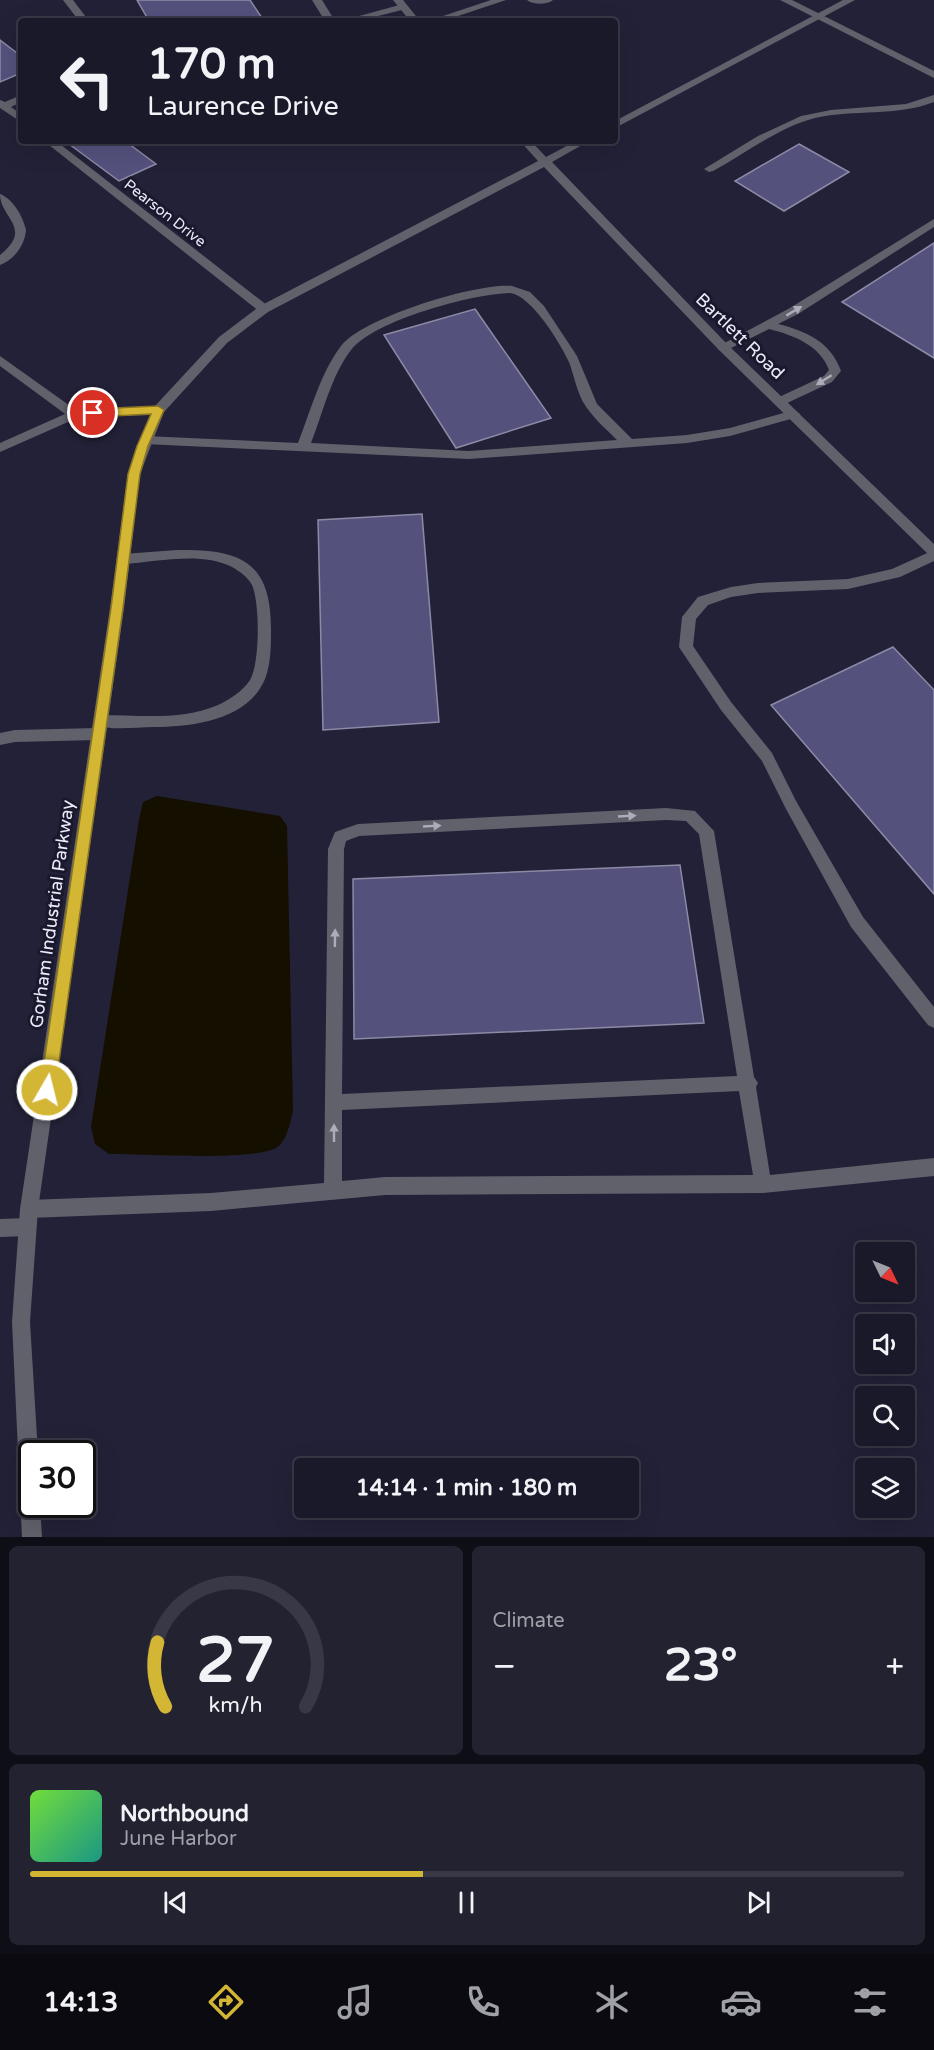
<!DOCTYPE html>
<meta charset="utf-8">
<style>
body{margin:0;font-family:"Varela Round",sans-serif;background:#232231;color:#f1f3f6;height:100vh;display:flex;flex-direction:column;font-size:22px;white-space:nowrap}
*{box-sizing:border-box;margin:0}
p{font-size:20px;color:#9fa0a8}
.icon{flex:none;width:33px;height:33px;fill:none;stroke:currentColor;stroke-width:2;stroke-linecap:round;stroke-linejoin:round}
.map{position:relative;height:1537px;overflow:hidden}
.details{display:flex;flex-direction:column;gap:9px;padding:9px;background:#0e0e17;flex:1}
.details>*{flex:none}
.top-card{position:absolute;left:18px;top:18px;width:600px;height:126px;border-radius:6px;box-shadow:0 6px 24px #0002,0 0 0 2px #383846;background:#1a1929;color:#f1f3f6;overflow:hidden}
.needle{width:39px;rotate:133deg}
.buttons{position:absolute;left:855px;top:1242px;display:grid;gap:12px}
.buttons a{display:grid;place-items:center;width:60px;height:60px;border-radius:6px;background:#1a1929;box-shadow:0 6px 24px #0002,0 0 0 2px #383846;font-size:30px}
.speed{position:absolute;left:18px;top:1440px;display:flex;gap:12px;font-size:30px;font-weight:700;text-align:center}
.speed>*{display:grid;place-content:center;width:78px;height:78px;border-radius:50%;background:#1a1929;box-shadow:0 6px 24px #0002,0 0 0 2px #383846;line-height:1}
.speed .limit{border:3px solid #111;border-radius:9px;background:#fff;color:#111}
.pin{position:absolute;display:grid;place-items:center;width:51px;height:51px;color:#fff;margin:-26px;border:3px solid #fff;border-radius:50%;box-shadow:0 2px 6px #0007}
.me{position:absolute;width:66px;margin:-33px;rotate:8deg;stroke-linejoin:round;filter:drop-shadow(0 0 4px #0008)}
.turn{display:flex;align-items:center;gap:21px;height:126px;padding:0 30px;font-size:27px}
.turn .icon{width:78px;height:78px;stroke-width:2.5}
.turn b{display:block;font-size:42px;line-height:51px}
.big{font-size:45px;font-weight:700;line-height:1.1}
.details .widget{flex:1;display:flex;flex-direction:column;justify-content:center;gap:9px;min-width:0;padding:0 21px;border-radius:9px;background:#232231}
.details .dial{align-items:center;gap:0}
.dial svg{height:156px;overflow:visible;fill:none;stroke:#383846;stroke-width:7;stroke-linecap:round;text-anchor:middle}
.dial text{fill:#f1f3f6;stroke:none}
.song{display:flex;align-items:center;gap:18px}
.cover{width:72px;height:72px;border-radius:9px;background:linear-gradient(135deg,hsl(100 70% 55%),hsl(170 70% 35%))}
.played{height:6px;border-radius:3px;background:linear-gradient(90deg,#d4b635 45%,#383846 45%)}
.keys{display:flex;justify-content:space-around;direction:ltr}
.heat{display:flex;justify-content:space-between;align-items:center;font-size:33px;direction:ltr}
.details .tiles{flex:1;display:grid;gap:9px;grid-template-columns:1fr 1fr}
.widget:last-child{grid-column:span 2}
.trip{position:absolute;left:294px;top:1458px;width:345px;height:60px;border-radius:6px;background:#1a1929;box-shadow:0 6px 24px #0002,0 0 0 2px #383846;font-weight:700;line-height:60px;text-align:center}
.tabs{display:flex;height:96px;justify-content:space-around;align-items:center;background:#0a0a10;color:#9fa0a8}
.tabs .icon{width:42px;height:42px}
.tabs .current{color:#d4b635}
.tabs b{font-size:27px;color:#f1f3f6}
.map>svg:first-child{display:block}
</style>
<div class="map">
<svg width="934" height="1537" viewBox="0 0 934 1537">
<rect width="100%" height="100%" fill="#232137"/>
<path fill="#150f00" d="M 157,796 L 280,816 L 287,826 L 293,1111 C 290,1122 287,1142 276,1148 C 252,1161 142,1154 109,1154 L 95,1144 L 91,1127 L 139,820 L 143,802 Z"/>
<g fill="#54517d" stroke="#8c8ba6" stroke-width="1.5">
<polygon points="137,0 250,0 264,21 149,21"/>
<polygon points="0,40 21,56 21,73 0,82"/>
<polygon points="65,141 125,141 156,164 119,181"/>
<polygon points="799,144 849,172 784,211 735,181"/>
<polygon points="934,243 934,358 842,302"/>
<polygon points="475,309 551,418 456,448 384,335"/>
<polygon points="422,514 439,722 323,730 318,520"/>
<polygon points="893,647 934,690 934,894 771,705"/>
<polygon points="680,865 704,1023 354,1039 353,879"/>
</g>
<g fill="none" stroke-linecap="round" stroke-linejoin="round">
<g fill="#61616c" fill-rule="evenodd">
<polygon points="63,0 73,0 89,21 79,21"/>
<polygon points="312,0 322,0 335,21 325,21"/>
<polygon points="491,0 506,0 443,21 428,21"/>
<path d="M 527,0 L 553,0 C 547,5 533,5 527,0 Z"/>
<polygon points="780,0 792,0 934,71 934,78"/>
<polygon points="403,4 408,7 406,9 358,21 341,21"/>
<polygon points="21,95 21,102 11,107 21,114 21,122 0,108 0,100 5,102"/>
<path d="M 934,95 L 934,102 C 895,117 855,109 815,118 C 779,127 745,154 713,171 L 709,172 L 704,169 L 758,136 L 801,116 L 831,110 L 906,104 Z"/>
<polygon points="44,141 56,141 268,306 268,312 260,312"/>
<path d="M 0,194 C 13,199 23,216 26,230 C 25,245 14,260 0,265 L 0,255 C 34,228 0,218 0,194 Z"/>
<path d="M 934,219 L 934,227 L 798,314 L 778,324 C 806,331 831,342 841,371 L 832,382 L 785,404 L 777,404 L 775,401 L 777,398 L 824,376 L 829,370 C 820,345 793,335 769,329 L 727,350 L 719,350 L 717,347 L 790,308 Z"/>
<path d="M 512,286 L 530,292 L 544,306 L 577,356 L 597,404 L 632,439 L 687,435 L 730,428 L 794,410 L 800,414 L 798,417 L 730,436 L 687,443 L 469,459 L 145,444 L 139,440 L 145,436 L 298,443 C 311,410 320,374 341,346 C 364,317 476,283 512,286 ZM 510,293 C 532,296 560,343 569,362 C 574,375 576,389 583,402 C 592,417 605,428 617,440 L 469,451 L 311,443 C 323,413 331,376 351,350 C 375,320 472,294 510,293 Z"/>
<polygon points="0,356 80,413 82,416 80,419 72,419 0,366"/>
<path d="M 177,550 C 240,549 271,561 271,629 C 271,645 271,664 265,679 C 248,720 192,727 154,727 C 136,727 112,731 95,725 L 93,721 L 95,717 L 100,715 C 138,715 182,721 218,705 C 229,700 243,691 250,680 C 260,663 260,603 252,585 C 248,577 239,571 232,567 C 201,551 156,562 123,564 L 116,559 L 123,554 Z"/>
<polygon points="934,550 934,561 900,577 848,589 758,593 731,597 708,605 696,619 693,646 731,702 772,753 796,801 863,917 934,1007 934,1028 928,1025 851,927 786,809 762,761 721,710 679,647 682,617 698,597 731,587 758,583 848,579 892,569"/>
<polygon points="97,728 102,730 104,734 102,738 97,740 15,742 0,745 0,733 15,730"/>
<path d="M 666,808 L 695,811 L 714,831 L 754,1077 L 758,1083 L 756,1087 L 770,1175 L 934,1158 L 934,1176 L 763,1193 L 385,1195 L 211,1211 L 29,1218 L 23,1215 L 20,1209 L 23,1203 L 29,1200 L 211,1193 L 324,1183 L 328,849 L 335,832 L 358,824 ZM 666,820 L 686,821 L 699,834 L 737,1076 L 342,1094 L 344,849 L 346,841 L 359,836 ZM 739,1091 L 753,1175 L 385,1177 L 342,1181 L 342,1110 Z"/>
<polygon points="27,1218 33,1221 36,1227 33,1233 27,1236 0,1237 0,1219"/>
</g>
<g fill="#61616c" fill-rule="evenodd">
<polygon points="393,0 403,0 420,21 410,21"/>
<polygon points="843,0 855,0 615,128 615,121"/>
<polygon points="520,141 531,141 546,157 576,141 589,141 552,162 727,344 934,544 934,557 929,555 719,350 544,167 268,312 227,343 164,412 140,474 124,608 38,1209 30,1322 38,1454 32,1454 32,1504 40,1504 42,1537 22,1537 12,1322 20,1209 110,608 128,474 150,415 93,417 68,422 0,452 0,443 65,414 93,409 155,406 219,337 260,306 538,161"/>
</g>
</g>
<defs><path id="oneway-solid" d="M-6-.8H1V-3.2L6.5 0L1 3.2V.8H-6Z" transform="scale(1.5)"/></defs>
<g fill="#adacba">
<use href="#oneway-solid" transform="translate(794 311) rotate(-31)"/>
<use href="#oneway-solid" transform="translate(824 380) rotate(148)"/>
<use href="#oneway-solid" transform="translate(627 816) rotate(-3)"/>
<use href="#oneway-solid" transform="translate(432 826) rotate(-3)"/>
<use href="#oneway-solid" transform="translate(335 938) rotate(-89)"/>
<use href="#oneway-solid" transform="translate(334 1133) rotate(-90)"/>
</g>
<polygon fill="#d4b635" stroke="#8a7622" stroke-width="1.5" points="158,406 164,410 148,446 140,474 123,608 55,1090 53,1095 47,1097 42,1095 40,1090 111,608 128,474 137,446 151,414 93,417 87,413 93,409"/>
<g text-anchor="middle" stroke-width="6" stroke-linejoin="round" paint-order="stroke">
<g font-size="15" fill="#ebeaf9" stroke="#1a182d">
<text transform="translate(165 213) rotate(38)" y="5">Pearson Drive</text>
</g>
<g font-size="18" fill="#ebeaf9" stroke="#1a182d">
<text transform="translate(740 336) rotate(44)" y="6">Bartlett Road</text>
<text transform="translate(52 914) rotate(-82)" y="6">Gorham Industrial Parkway</text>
</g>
</g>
</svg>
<div class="buttons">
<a><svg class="needle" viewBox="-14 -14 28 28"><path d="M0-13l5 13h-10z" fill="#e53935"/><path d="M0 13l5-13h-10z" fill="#9fa0a8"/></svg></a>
<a><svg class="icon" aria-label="sound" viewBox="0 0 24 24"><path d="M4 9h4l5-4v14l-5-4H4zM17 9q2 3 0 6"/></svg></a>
<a><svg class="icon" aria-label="search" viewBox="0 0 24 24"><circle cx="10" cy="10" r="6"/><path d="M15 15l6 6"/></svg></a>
<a><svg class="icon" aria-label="layers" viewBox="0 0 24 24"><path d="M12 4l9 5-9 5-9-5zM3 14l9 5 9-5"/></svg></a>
</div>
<div class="speed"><div class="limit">30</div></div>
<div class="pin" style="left:93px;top:413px;background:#d93025"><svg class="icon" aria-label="arrive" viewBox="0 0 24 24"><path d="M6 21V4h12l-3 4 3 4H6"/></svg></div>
<svg class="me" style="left:47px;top:1090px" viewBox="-20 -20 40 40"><circle r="17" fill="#d4b635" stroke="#fff" stroke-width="3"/><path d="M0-11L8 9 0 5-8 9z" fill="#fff"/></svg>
<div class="trip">14:14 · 1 min · 180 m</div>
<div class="top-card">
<div class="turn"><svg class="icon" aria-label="left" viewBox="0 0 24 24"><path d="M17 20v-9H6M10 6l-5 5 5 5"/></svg><div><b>170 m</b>Laurence Drive</div></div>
</div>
</div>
<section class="details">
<div class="tiles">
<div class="widget dial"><svg viewBox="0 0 100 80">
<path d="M14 69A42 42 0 1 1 86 69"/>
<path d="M14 69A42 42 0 0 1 10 36" stroke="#d4b635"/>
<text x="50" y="56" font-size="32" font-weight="700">27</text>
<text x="50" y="72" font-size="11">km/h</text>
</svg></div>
<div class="widget"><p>Climate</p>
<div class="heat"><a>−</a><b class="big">23°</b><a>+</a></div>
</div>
<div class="widget">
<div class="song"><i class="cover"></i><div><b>Northbound</b><p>June Harbor</p></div></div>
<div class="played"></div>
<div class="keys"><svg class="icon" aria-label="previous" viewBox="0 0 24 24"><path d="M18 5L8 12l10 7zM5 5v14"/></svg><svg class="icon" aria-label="pause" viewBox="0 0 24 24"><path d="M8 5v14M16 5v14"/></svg><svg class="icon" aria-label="next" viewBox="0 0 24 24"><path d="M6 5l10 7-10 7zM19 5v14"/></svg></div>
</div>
</div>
</section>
<nav class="tabs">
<b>14:13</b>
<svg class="icon current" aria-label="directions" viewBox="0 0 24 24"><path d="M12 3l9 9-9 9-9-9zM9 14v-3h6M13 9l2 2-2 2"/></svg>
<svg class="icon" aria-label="music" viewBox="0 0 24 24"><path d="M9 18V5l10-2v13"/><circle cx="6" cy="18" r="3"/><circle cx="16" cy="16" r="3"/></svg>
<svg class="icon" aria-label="phone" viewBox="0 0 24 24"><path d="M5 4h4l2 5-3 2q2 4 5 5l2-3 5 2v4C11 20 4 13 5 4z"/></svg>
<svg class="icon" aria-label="climate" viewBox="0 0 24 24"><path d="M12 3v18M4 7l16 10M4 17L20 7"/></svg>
<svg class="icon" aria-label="car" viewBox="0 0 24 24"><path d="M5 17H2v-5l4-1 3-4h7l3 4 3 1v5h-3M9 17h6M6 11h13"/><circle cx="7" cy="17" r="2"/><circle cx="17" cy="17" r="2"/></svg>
<svg class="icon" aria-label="filters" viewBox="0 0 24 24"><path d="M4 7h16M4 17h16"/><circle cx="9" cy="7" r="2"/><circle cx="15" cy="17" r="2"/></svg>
</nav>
